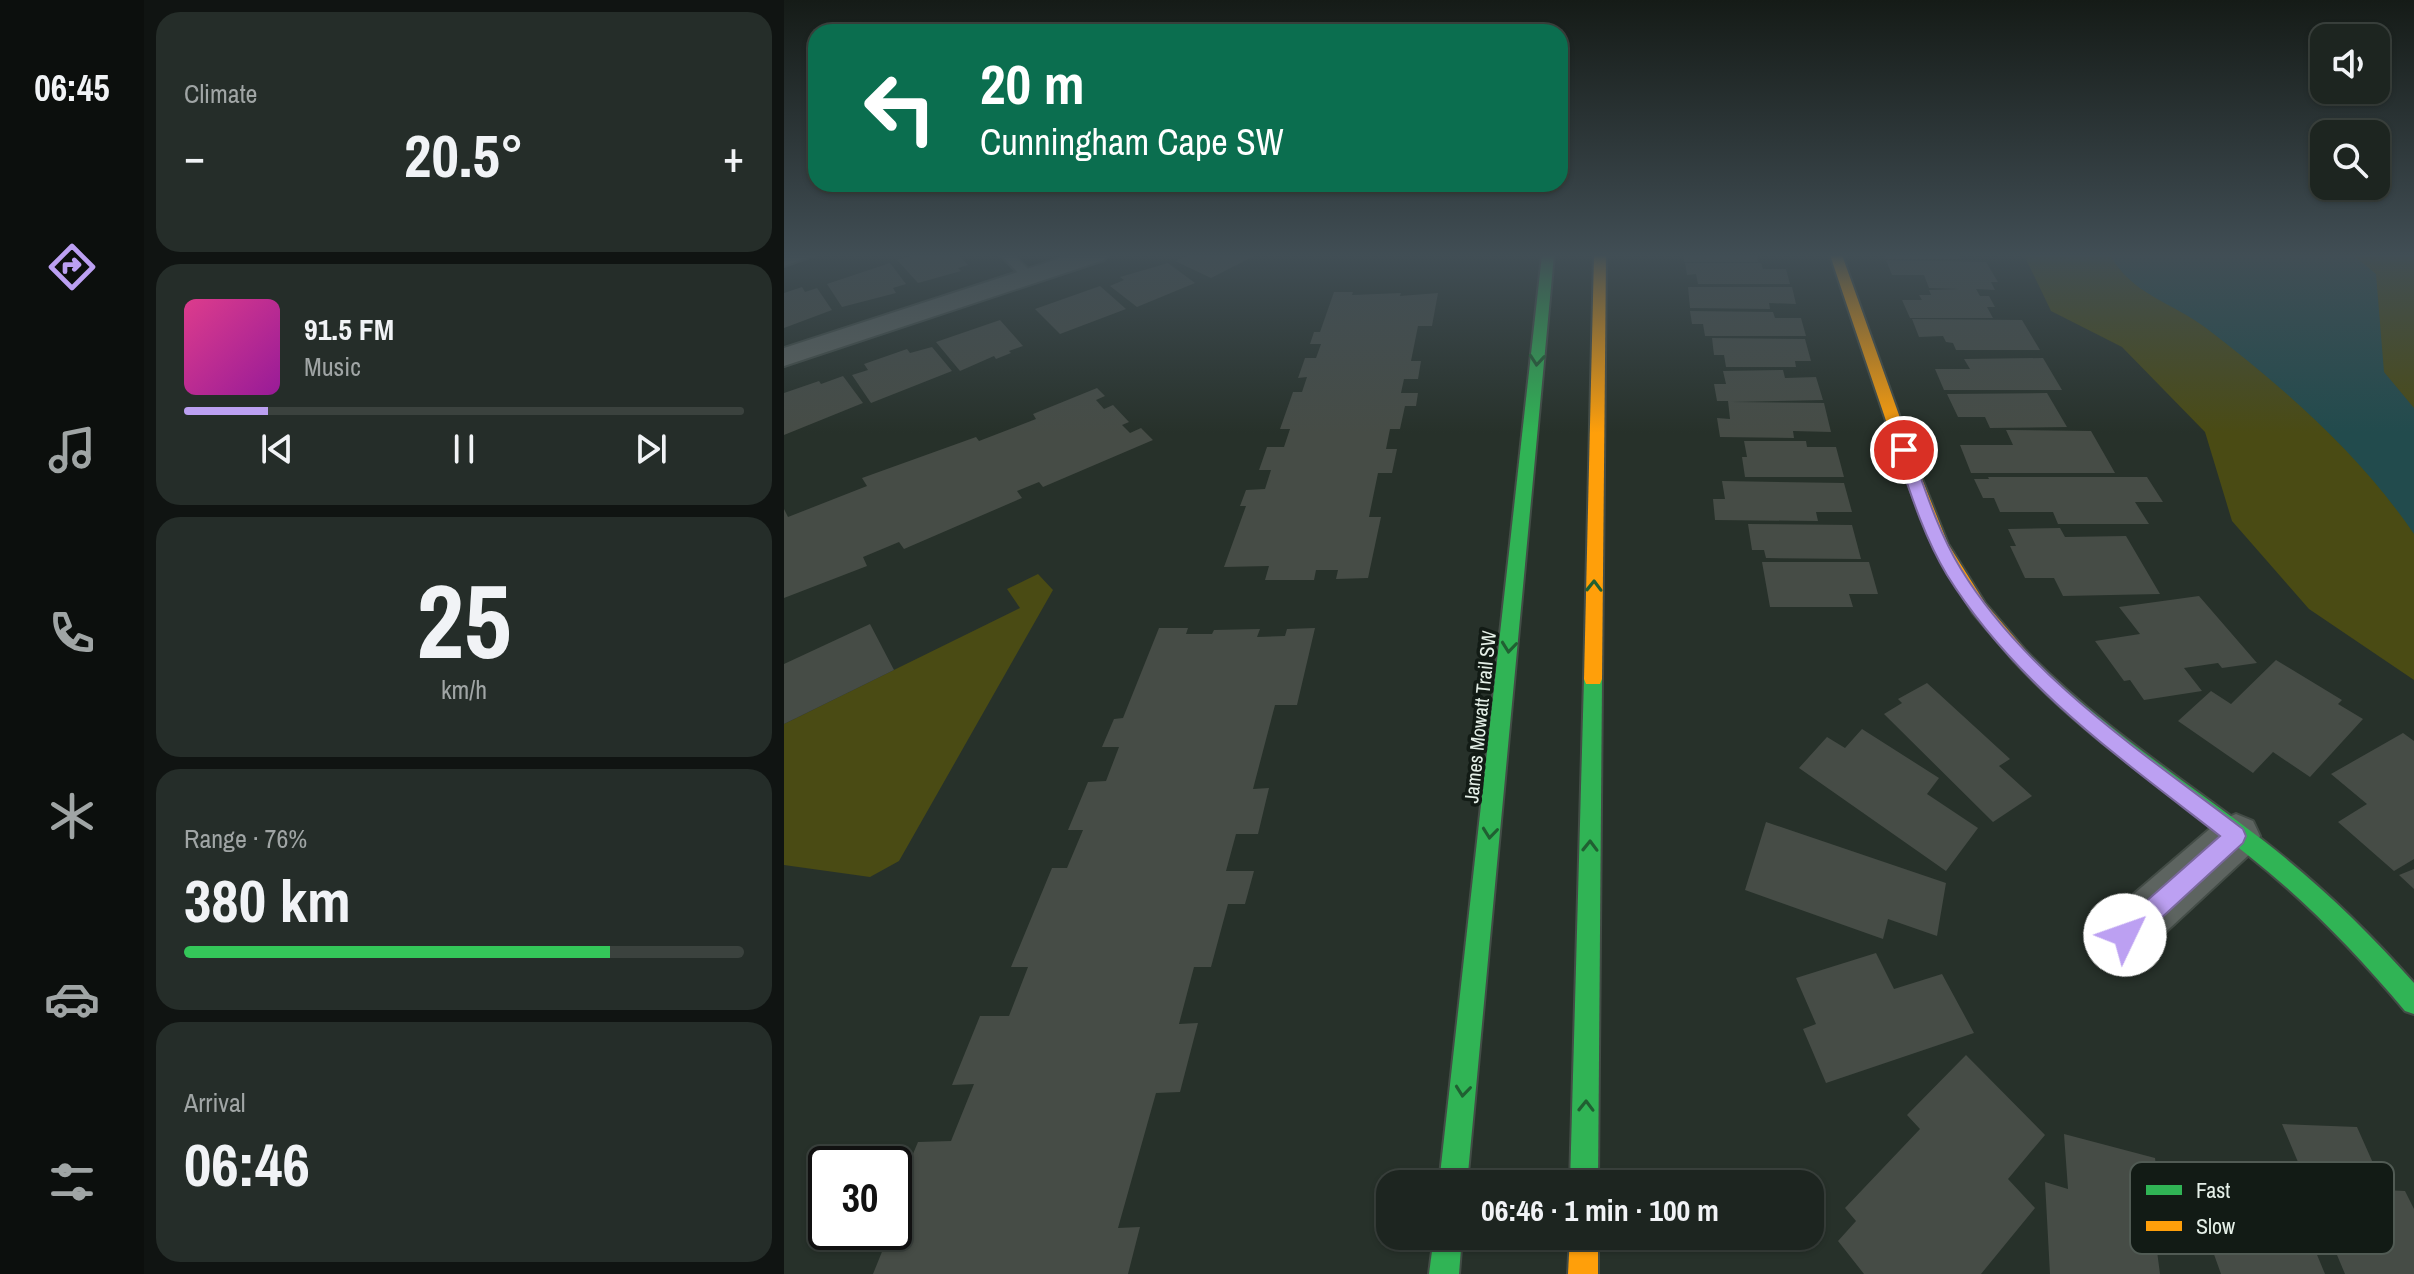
<!DOCTYPE html>
<meta charset="utf-8">
<style>
body{margin:0;font-family:"Archivo Narrow",sans-serif;background:#252d29;color:#f1f3f6;height:100vh;display:flex;flex-direction:column;font-size:30px;white-space:nowrap}
*{box-sizing:border-box;margin:0}
p{font-size:26px;color:#a0a5a5}
.icon{flex:none;width:44px;height:44px;fill:none;stroke:currentColor;stroke-width:2;stroke-linecap:round;stroke-linejoin:round}
.map{position:relative;flex:1;overflow:hidden}
.drawer{display:flex;flex-direction:column;gap:12px;padding:12px;background:#101412;width:640px}
.drawer>*{flex:none}
.guide{position:absolute;left:24px;top:24px;width:760px;height:168px;border-radius:24px;box-shadow:0 2px 6px #0004,0 0 0 2px #3b423e;background:#0b6e4f;color:#fff;overflow:hidden}
.buttons{position:absolute;left:1526px;top:24px;display:grid;gap:16px}
.buttons a{display:grid;place-items:center;width:80px;height:80px;border-radius:16px;background:#1d2520;box-shadow:0 2px 6px #0004,0 0 0 2px #3b423e;font-size:40px}
.speed{position:absolute;left:24px;top:1146px;display:flex;gap:16px;font-size:40px;font-weight:700;text-align:center}
.speed>*{display:grid;place-content:center;width:104px;height:104px;border-radius:50%;background:#1d2520;box-shadow:0 2px 6px #0004,0 0 0 2px #3b423e;line-height:1}
.speed .limit{border:4px solid #111;border-radius:12px;background:#fff;color:#111}
.pin{position:absolute;display:grid;place-items:center;width:68px;height:68px;color:#fff;margin:-34px;border:4px solid #fff;border-radius:50%;box-shadow:0 2px 8px #0007}
.me{position:absolute;width:88px;margin:-44px;rotate:48deg;stroke-linejoin:round;filter:drop-shadow(0 0 6px #0008)}
.turn{display:flex;align-items:center;gap:28px;height:168px;padding:0 40px;font-size:36px}
.turn .icon{width:104px;height:104px;stroke-width:2.5}
.turn b{display:block;font-size:56px;line-height:68px}
.big{font-size:60px;font-weight:700;line-height:1.1}
.drawer .card{flex:1;display:flex;flex-direction:column;justify-content:center;gap:12px;min-width:0;padding:0 28px;border-radius:24px;background:#252d29}
.drawer .dial{align-items:center;gap:0}
.dial b{font-size:104px;line-height:1}
.song{display:flex;align-items:center;gap:24px}
.cover{width:96px;height:96px;border-radius:12px;background:linear-gradient(135deg,hsl(330 70% 55%),hsl(300 70% 35%))}
.played{height:8px;border-radius:4px;background:linear-gradient(90deg,#bca0f2 15%,#3b423e 15%)}
.keys{display:flex;justify-content:space-around;direction:ltr}
.heat{display:flex;justify-content:space-between;align-items:center;font-size:44px;direction:ltr}
.charge{height:12px;border-radius:6px;background:linear-gradient(90deg,#34c759 76%,#3b423e 0)}
.trip{position:absolute;left:592px;top:1170px;width:448px;height:80px;border-radius:24px;background:#1d2520;box-shadow:0 2px 6px #0004,0 0 0 2px #3b423e;font-weight:700;line-height:80px;text-align:center}
main{display:flex;flex:1;min-height:0}
.tab-bar{display:flex;flex-direction:column;width:144px;justify-content:space-around;align-items:center;background:#0c0f0d;color:#a0a5a5}
.tab-bar .icon{width:56px;height:56px}
.tab-bar .on{color:#bca0f2}
.tab-bar b{font-size:36px;color:#f1f3f6}
.map>svg:first-child{display:block}
</style>
<main>
<nav class="tab-bar">
<b>06:45</b>
<svg class="icon on" aria-label="directions" viewBox="0 0 24 24"><path d="M12 3l9 9-9 9-9-9zM9 14v-3h6M13 9l2 2-2 2"/></svg>
<svg class="icon" aria-label="music" viewBox="0 0 24 24"><path d="M9 18V5l10-2v13"/><circle cx="6" cy="18" r="3"/><circle cx="16" cy="16" r="3"/></svg>
<svg class="icon" aria-label="phone" viewBox="0 0 24 24"><path d="M5 4h4l2 5-3 2q2 4 5 5l2-3 5 2v4C11 20 4 13 5 4z"/></svg>
<svg class="icon" aria-label="climate" viewBox="0 0 24 24"><path d="M12 3v18M4 7l16 10M4 17L20 7"/></svg>
<svg class="icon" aria-label="car" viewBox="0 0 24 24"><path d="M5 17H2v-5l4-1 3-4h7l3 4 3 1v5h-3M9 17h6M6 11h13"/><circle cx="7" cy="17" r="2"/><circle cx="17" cy="17" r="2"/></svg>
<svg class="icon" aria-label="filters" viewBox="0 0 24 24"><path d="M4 7h16M4 17h16"/><circle cx="9" cy="7" r="2"/><circle cx="15" cy="17" r="2"/></svg>
</nav>
<section class="drawer">
<div class="card"><p>Climate</p>
<div class="heat"><a>−</a><b class="big">20.5°</b><a>+</a></div>
</div>
<div class="card">
<div class="song"><i class="cover"></i><div><b>91.5 FM</b><p>Music</p></div></div>
<div class="played"></div>
<div class="keys"><svg class="icon" aria-label="previous" viewBox="0 0 24 24"><path d="M18 5L8 12l10 7zM5 5v14"/></svg><svg class="icon" aria-label="pause" viewBox="0 0 24 24"><path d="M8 5v14M16 5v14"/></svg><svg class="icon" aria-label="next" viewBox="0 0 24 24"><path d="M6 5l10 7-10 7zM19 5v14"/></svg></div>
</div>
<div class="card dial"><b>25</b><p>km/h</p></div>
<div class="card"><p>Range · 76%</p><b class="big">380 km</b><div class="charge"></div></div>
<div class="card"><p>Arrival</p><b class="big">06:46</b></div>
</section>
<div class="map">
<svg width="1630" height="1274" viewBox="0 0 1630 1274">
<rect width="100%" height="100%" fill="#27312a"/>
<g fill="#4a4b14">
<polygon points="1240,255 1630,255 1630,680 1525,609 1448,521 1421,432 1338,347 1267,311"/>
<polygon points="254,574 269,590 115,861 86,877 0,865 0,724 236,608 223,589"/>
</g>
<path fill="#224b4d" d="M 1326,255 L 1569,255 L 1592,274 L 1600,372 L 1630,408 L 1630,534 C 1574,452 1500,388 1422,328 C 1389,303 1347,294 1326,255 Z"/>
<g fill="#464c46">
<polygon points="131,255 174,255 184,265 174,268 177,271 134,283 113,260"/>
<polygon points="406,255 472,255 427,278 391,261"/>
<polygon points="900,255 973,255 974,262 900,262"/>
<polygon points="1100,255 1174,255 1177,259 1101,259"/>
<polygon points="1102,260 1202,262 1214,282 1207,282 1211,290 1192,289 1196,296 1205,296 1211,307 1203,307 1209,318 1126,318 1118,300 1138,300 1135,295 1147,295 1145,290 1175,289 1145,288 1140,275 1108,275"/>
<polygon points="106,263 122,284 109,288 112,293 58,307 43,284"/>
<polygon points="384,263 411,283 353,307 326,286 340,280 336,277"/>
<polygon points="901,263 977,263 979,269 1002,269 1006,284 914,284 912,274 903,275"/>
<polygon points="316,286 342,309 276,334 251,309"/>
<polygon points="18,287 21,292 33,288 48,310 0,328 0,293"/>
<polygon points="904,287 1008,287 1012,304 985,303 986,309 906,308"/>
<polygon points="550,292 569,292 568,295 617,293 616,296 654,293 648,326 634,326 627,361 637,361 634,379 620,379 617,393 634,393 632,406 621,406 616,429 606,429 602,449 613,449 608,473 594,473 585,517 597,517 584,578 552,579 554,570 532,570 530,580 481,580 485,566 440,567 462,506 456,506 462,490 481,489 487,470 475,470 483,447 500,447 506,429 496,429 509,392 518,392 523,377 514,378 521,358 532,358 537,344 526,344 530,332 536,332"/>
<polygon points="906,311 989,312 991,318 1017,318 1022,336 921,336 919,324 908,324"/>
<polygon points="1128,319 1238,320 1256,350 1172,350 1169,343 1162,342 1159,336 1135,337"/>
<polygon points="216,320 239,346 225,351 227,353 212,359 210,356 176,371 152,342"/>
<polygon points="928,338 1021,339 1027,361 1011,361 1012,367 942,367 940,355 930,355"/>
<polygon points="148,347 168,371 87,403 68,375 84,370 80,364 123,349 126,353"/>
<polygon points="1259,358 1278,390 1160,390 1151,369 1186,369 1180,359"/>
<polygon points="999,370 1001,378 1032,377 1039,400 947,402 1040,403 1047,432 1009,431 1010,438 936,437 933,418 946,419 944,401 933,401 930,384 942,384 939,371"/>
<polygon points="59,376 79,403 0,435 0,393 35,381 37,384"/>
<polygon points="313,388 321,396 312,400 320,409 329,405 345,422 338,425 346,433 357,428 369,440 259,487 255,482 233,491 238,498 120,549 115,542 79,557 83,566 0,598 0,509 4,517 83,486 78,478 192,437 195,441 252,419 249,414"/>
<polygon points="1263,393 1283,427 1206,428 1201,417 1174,417 1163,394"/>
<polygon points="1222,430 1307,431 1331,473 1187,473 1176,445 1229,445"/>
<polygon points="960,441 1022,441 1023,447 1052,447 1060,477 961,477 958,457 963,457"/>
<polygon points="1204,477 1363,477 1379,502 1351,502 1365,524 1274,524 1269,512 1216,512 1210,498 1199,498 1190,479 1205,479"/>
<polygon points="938,481 1060,483 1068,512 1032,512 1034,521 931,520 929,499 941,499"/>
<polygon points="964,524 1068,525 1077,559 982,558 980,550 968,550"/>
<polygon points="1276,528 1281,537 1342,536 1376,594 1279,596 1270,578 1241,578 1226,546 1232,546 1224,529"/>
<polygon points="978,562 1085,562 1094,594 1065,594 1069,607 986,607"/>
<polygon points="1415,596 1473,663 1438,668 1434,663 1400,668 1418,691 1360,700 1346,680 1340,681 1311,641 1356,634 1335,607"/>
<polygon points="86,624 110,670 0,724 0,664"/>
<polygon points="375,628 404,628 402,634 428,634 430,630 476,629 473,637 501,636 503,629 531,628 513,705 491,705 469,789 485,788 474,834 452,834 442,871 470,871 461,904 444,904 427,967 410,967 395,1024 414,1023 396,1092 372,1093 334,1228 356,1227 344,1274 89,1274 106,1232 110,1232 110,1223 122,1194 112,1194 134,1142 167,1141 190,1084 168,1085 196,1016 225,1016 244,967 227,967 268,868 283,868 299,830 284,830 304,782 322,781 335,747 318,747 330,719 339,718"/>
<polygon points="1492,660 1558,700 1554,704 1579,719 1526,777 1489,752 1469,773 1394,721 1427,691 1447,704"/>
<polygon points="1143,683 1226,759 1215,766 1248,796 1209,822 1100,714 1118,703 1114,699"/>
<polygon points="1078,729 1155,778 1143,794 1194,828 1162,871 1015,768 1043,737 1061,748"/>
<polygon points="1619,733 1630,741 1630,859 1610,871 1554,822 1583,804 1547,774"/>
<polygon points="982,822 1162,883 1153,936 1104,919 1099,939 961,890"/>
<polygon points="1630,869 1630,889 1615,875"/>
<polygon points="1092,953 1110,989 1158,974 1190,1033 1042,1083 1019,1029 1032,1024 1012,978"/>
<polygon points="1182,1055 1261,1135 1224,1179 1251,1208 1197,1274 1080,1274 1054,1241 1072,1221 1061,1208 1136,1129 1123,1115"/>
<polygon points="1498,1124 1573,1127 1601,1190 1621,1191 1630,1209 1630,1274 1561,1274"/>
<polygon points="1280,1134 1371,1158 1383,1255 1373,1251 1376,1274 1266,1274 1261,1182 1284,1189"/>
<polygon points="1421,1167 1497,1168 1541,1274 1437,1274 1427,1246 1451,1247"/>
</g>
<g fill="none" stroke-linecap="round" stroke-linejoin="round">
<defs>
<g id="lane">
<polygon points="12,255 31,255 0,266 0,258"/>
<polygon points="217,255 230,255 251,276 240,279"/>
</g>
<g id="street">
<polygon points="286,255 324,255 320,260 0,366 0,348"/>
<polygon points="1452,814 1469,821 1476,836 1469,851 1359,953 1341,960 1323,953 1315,935 1323,917 1435,821"/>
</g>
<g id="fast">
<polygon points="758,255 770,255 683,1184 655,1184"/>
<path d="M 1236,649 L 1242,651 C 1314,725 1399,779 1480,841 C 1534,883 1585,932 1630,983 L 1630,1014 L 1621,1011 C 1574,955 1523,902 1465,856 C 1385,792 1300,737 1230,661 L 1227,656 L 1230,651 Z"/>
<polygon points="809,672 816,674 818,679 814,1184 786,1184 800,679 802,674"/>
<polygon points="650,1236 678,1236 675,1274 645,1274"/>
</g>
<g id="slow">
<polygon points="810,255 822,255 818,679 816,684 802,684 800,679"/>
<polygon points="1046,255 1058,255 1136,474 1164,544 1201,603 1242,651 1245,656 1242,661 1230,661 1189,613 1148,544 1120,474"/>
<polygon points="786,1236 814,1236 814,1274 784,1274"/>
</g>
</defs>
<use href="#lane" stroke="#434c46" stroke-width="4"/>
<use href="#street" stroke="#434c46" stroke-width="4"/>
<use href="#fast" stroke="#434c46" stroke-width="4"/>
<use href="#slow" stroke="#434c46" stroke-width="4"/>
<use href="#lane" fill="#5d6460" fill-rule="evenodd"/>
<use href="#street" fill="#5d6460" fill-rule="evenodd"/>
<use href="#fast" fill="#30b455" fill-rule="evenodd"/>
<use href="#slow" fill="#ff9f0a" fill-rule="evenodd"/>
</g>
<defs><path id="oneway-chevron" d="M-2-3.5L2.5 0L-2 3.5" fill="none" stroke-width="1.6" stroke-linecap="round" stroke-linejoin="round" transform="scale(2)"/></defs>
<g stroke="#206032">
<use href="#oneway-chevron" transform="translate(753 360) rotate(95)"/>
<use href="#oneway-chevron" transform="translate(810 586) rotate(-89)"/>
<use href="#oneway-chevron" transform="translate(725 647) rotate(96)"/>
<use href="#oneway-chevron" transform="translate(706 833) rotate(96)"/>
<use href="#oneway-chevron" transform="translate(806 846) rotate(-89)"/>
<use href="#oneway-chevron" transform="translate(679 1091) rotate(96)"/>
<use href="#oneway-chevron" transform="translate(802 1106) rotate(-89)"/>
</g>
<linearGradient id="sky" x2="0" y2="1"><stop stop-color="#151b17"/><stop offset="0.59" stop-color="#414e55"/><stop offset="1" stop-color="#414e55" stop-opacity="0"/></linearGradient>
<rect width="1630" height="433" fill="url(#sky)"/>
<path fill="#bca0f2" stroke="#7a689d" stroke-width="2" d="M 1120,446 L 1127,450 C 1141,490 1155,533 1177,569 C 1243,677 1361,754 1459,829 L 1462,836 L 1459,843 L 1350,943 L 1341,946 L 1333,943 L 1330,935 L 1333,927 L 1436,836 C 1336,758 1231,684 1163,575 C 1140,537 1126,492 1112,450 Z"/>
<g text-anchor="middle" stroke-width="7" stroke-linejoin="round" paint-order="stroke">
<g font-size="20" fill="#e5f0e8" stroke="#121b15">
<text transform="translate(696 717) rotate(-84)" y="7">James Mowatt Trail SW</text>
</g>
</g>
<rect x="1346" y="1162" width="264" height="92" rx="12" fill="#121b15" stroke="#515b54" stroke-width="2"/>
<rect x="1362" y="1185" width="36" height="10" fill="#30b455"/>
<rect x="1362" y="1221" width="36" height="10" fill="#ff9f0a"/>
<g font-size="22" fill="#e5f0e8">
<text x="1412" y="1198">Fast</text>
<text x="1412" y="1234">Slow</text>
</g>
</svg>
<div class="buttons">
<a><svg class="icon" aria-label="sound" viewBox="0 0 24 24"><path d="M4 9h4l5-4v14l-5-4H4zM17 9q2 3 0 6"/></svg></a>
<a><svg class="icon" aria-label="search" viewBox="0 0 24 24"><circle cx="10" cy="10" r="6"/><path d="M15 15l6 6"/></svg></a>
</div>
<div class="speed"><div class="limit">30</div></div>
<div class="pin" style="left:1120px;top:450px;background:#d93025"><svg class="icon" aria-label="arrive" viewBox="0 0 24 24"><path d="M6 21V4h12l-3 4 3 4H6"/></svg></div>
<svg class="me" style="left:1341px;top:935px" viewBox="-20 -20 40 40"><circle r="19" fill="#fff"/><path d="M0-13L10 11 0 6-10 11z" fill="#bca0f2"/></svg>
<div class="trip">06:46 · 1 min · 100 m</div>
<div class="guide">
<div class="turn"><svg class="icon" aria-label="left" viewBox="0 0 24 24"><path d="M17 20v-9H6M10 6l-5 5 5 5"/></svg><div><b>20 m</b>Cunningham Cape SW</div></div>
</div>
</div>
</main>
